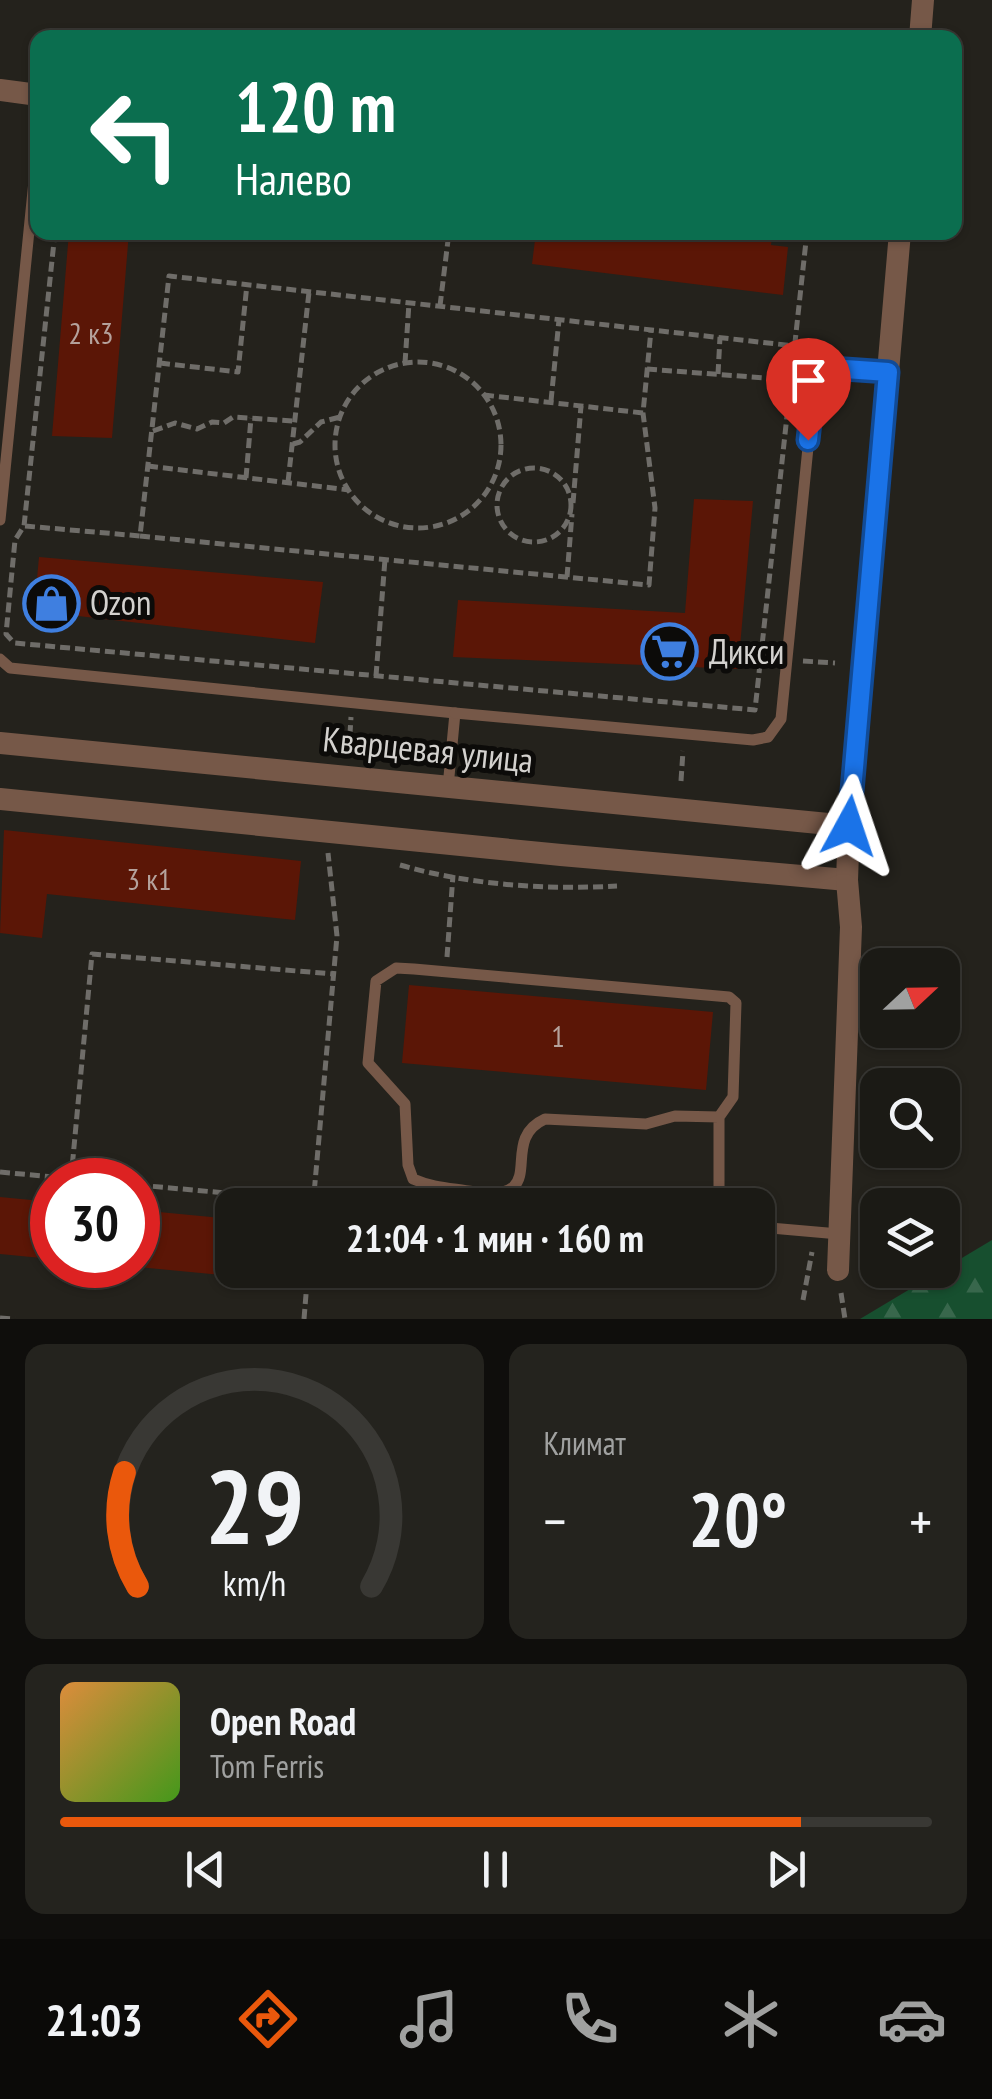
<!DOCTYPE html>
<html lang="ru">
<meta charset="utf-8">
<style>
body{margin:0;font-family:"PT Sans Narrow",sans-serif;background:#24231e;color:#f1f3f6;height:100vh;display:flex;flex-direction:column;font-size:38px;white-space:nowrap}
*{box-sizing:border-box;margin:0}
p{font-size:32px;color:#a0a1a0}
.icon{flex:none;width:55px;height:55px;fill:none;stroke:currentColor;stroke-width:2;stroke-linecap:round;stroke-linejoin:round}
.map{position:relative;height:1319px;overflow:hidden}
.details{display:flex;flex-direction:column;gap:25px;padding:25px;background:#0f0e0c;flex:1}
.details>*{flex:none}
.banner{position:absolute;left:30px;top:30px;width:932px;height:210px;border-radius:20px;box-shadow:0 2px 8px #0004,0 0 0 2px #393834;background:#0b6e4f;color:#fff;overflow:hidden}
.needle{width:65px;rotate:68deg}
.buttons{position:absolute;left:860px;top:948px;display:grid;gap:20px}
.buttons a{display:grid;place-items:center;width:100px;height:100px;border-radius:20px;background:#1b1a15;box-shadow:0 2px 8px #0004,0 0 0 2px #393834;font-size:50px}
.speed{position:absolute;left:30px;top:1158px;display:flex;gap:20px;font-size:50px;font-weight:700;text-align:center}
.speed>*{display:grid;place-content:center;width:130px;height:130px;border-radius:50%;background:#1b1a15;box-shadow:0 2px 8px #0004,0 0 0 2px #393834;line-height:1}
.speed .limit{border:15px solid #d22;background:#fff;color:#111}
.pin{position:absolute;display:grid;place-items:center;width:85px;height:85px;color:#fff;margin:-102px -42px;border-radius:50% 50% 50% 0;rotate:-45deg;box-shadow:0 0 10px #0007}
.pin .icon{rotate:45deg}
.me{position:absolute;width:110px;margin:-55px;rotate:5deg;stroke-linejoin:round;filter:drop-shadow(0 0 8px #0008)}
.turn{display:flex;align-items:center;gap:35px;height:210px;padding:0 40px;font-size:45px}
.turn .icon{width:130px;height:130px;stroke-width:2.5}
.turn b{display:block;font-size:70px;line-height:85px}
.big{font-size:75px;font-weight:800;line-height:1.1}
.details .tile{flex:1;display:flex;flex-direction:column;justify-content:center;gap:15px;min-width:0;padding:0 35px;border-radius:20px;background:#24231e}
.details .dial{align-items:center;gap:0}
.dial svg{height:260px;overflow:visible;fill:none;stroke:#393834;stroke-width:7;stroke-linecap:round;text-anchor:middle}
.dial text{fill:#f1f3f6;stroke:none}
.song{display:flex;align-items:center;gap:30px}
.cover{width:120px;height:120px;border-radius:15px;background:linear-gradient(135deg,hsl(30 70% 55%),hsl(100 70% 35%))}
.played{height:10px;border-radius:5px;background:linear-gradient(90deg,#ea580c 85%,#393834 85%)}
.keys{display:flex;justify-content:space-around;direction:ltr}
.heat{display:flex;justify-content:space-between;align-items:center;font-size:55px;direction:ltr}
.details .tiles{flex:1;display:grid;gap:25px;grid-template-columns:1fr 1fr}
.tile:last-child{grid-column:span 2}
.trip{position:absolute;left:215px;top:1188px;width:560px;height:100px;border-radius:20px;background:#1b1a15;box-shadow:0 2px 8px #0004,0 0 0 2px #393834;font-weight:800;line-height:100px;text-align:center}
.menu{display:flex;height:160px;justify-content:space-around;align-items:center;background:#0b0a08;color:#a0a1a0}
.menu .icon{width:70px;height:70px}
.menu .on{color:#ea580c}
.menu b{font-size:45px;color:#f1f3f6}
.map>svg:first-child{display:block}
</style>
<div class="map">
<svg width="992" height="1319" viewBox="0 0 992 1319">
<defs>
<pattern id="forest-firs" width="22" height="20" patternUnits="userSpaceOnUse" patternTransform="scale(2.5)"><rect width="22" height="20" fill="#174f2f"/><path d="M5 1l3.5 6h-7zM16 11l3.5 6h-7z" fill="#38674c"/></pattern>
</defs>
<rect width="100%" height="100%" fill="#24221c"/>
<polygon fill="url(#forest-firs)" points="992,1240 992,1319 860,1319"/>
<g fill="#5b1606">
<polygon points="69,232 129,232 112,438 52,436"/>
<polygon points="536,232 742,232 772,236 771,245 788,247 783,295 532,264"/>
<polygon points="694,499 753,501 738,669 453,657 458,600 685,613"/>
<polygon points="39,557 323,582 315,643 34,611"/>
<polygon points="4,830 301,861 295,920 47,894 42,938 0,933"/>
<polygon points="409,985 713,1012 706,1090 402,1063"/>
<polygon points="0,1197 52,1202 52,1259 0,1254"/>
<polygon points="138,1210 232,1219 232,1276 138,1267"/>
</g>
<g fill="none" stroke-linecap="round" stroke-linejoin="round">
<g stroke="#6f6d69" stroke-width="5" stroke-dasharray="10 5" stroke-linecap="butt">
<polyline points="55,232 24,526 15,540 6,634 14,643 755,710 807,232"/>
<polyline points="440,306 449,232"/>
<circle cx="418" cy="445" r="83"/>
<polyline points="160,363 238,372 247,284"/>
<polyline points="405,363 409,303"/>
<polyline points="647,369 791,380"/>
<polyline points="718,374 720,337"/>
<polyline points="484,395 643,413"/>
<polyline points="551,401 559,320"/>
<polyline points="153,431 175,423 197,429 212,422 224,423 233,417 294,421"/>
<polyline points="293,444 300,442 321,422 340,417"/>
<polyline points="148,466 349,490"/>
<circle cx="534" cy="505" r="37"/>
<polyline points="246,478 251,418"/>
<polyline points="288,482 309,292"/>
<polyline points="573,503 581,406"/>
<polyline points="25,526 140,536 169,276 795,346"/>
<polyline points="140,536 649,585 655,508 643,413 651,330"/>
<polyline points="567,577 572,514"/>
<polyline points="803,661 835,663"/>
<polyline points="376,676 385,559"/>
<polyline points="349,750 351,717"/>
<polyline points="681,781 683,751"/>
<path d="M 400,865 C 469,885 546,890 617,886"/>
<polyline points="447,957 453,875"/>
<polyline points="0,1172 86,1180"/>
<polyline points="71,1179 92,954 333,974"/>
<polyline points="138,1185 313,1201"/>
<polyline points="313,1205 337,936 328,853"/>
<polyline points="841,1293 845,1319"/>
<polyline points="803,1300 812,1252"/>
<polyline points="0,1318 15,1319"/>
<polyline points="304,1319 308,1270"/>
</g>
<g stroke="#765848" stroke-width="11">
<polyline points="0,520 38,141"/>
<polyline points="0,659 10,668 455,713 448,787"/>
<polyline points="455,713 753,740 768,737 781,719 816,367 888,372"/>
<path d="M 719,1205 L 719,1117 L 733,1097 L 736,1003 L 729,997 L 414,969 L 396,968 L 376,981 L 368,1063 L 405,1104 L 408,1165 L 413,1179 C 431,1187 449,1188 468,1191 C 557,1205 494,1142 545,1119 L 646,1124 L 675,1116 L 719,1117"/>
<polyline points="758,1227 839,1234"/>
</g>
<g stroke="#765848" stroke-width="22">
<polyline points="920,38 923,0"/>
<polyline points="0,90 38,95"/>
<polyline points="0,743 849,826"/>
<polyline points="0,799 561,855 847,880"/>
<polyline points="838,1270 851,927 847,880 849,826 900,232"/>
</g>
</g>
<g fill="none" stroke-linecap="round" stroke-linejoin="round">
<defs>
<polyline id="route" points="808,440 816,367 888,372 849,826"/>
</defs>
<use href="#route" stroke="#114b97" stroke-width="25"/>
<use href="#route" stroke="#1a73e8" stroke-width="18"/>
</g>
<defs>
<symbol id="shop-ring" viewBox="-11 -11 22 22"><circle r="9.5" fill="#0c0b09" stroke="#3f7fe0" stroke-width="1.5"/><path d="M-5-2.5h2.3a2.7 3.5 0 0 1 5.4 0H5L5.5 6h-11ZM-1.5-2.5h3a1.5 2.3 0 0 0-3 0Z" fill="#3f7fe0"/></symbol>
<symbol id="supermarket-ring" viewBox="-11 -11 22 22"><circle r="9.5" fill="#0c0b09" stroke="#3f7fe0" stroke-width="1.5"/><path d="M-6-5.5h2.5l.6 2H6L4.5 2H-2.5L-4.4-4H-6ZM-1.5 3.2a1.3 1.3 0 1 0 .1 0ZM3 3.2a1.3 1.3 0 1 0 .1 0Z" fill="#3f7fe0"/></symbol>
</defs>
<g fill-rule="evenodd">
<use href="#shop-ring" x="20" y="572" width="63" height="63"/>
<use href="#supermarket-ring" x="638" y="620" width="63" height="63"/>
</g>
<g text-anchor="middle" stroke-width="10" stroke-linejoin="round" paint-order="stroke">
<g font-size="30" fill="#b5a29c">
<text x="91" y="344">2 к3</text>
<text x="149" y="890">3 к1</text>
<text x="558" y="1047">1</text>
</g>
<g font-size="35" fill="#d3d1ce" stroke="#0c0b09" text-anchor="start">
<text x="90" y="615">Ozon</text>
<text x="709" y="664">Дикси</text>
</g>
<g font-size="35" fill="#d3d1ce" stroke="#0c0b09">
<text transform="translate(428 750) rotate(6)" y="12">Кварцевая улица</text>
</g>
</g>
</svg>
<div class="buttons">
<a><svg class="needle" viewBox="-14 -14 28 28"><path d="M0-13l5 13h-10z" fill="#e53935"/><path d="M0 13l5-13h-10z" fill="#a0a1a0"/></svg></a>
<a><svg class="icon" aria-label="search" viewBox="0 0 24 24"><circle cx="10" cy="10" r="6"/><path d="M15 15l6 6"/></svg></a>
<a><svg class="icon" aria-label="layers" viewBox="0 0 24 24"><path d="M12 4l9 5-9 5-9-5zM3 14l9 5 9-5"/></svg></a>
</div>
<div class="speed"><div class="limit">30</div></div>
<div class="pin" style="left:808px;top:440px;background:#d93025"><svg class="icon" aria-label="arrive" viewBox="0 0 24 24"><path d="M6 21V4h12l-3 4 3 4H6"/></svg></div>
<svg class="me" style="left:849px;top:826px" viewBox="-20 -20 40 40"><path d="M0-17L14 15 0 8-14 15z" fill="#1a73e8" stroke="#fff" stroke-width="4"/></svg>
<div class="trip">21:04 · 1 мин · 160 m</div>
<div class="banner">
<div class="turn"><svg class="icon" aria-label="left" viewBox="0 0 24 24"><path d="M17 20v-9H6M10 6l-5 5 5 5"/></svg><div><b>120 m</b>Налево</div></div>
</div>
</div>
<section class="details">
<div class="tiles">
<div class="tile dial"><svg viewBox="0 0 100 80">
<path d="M14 69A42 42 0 1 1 86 69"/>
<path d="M14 69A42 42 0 0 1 10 34" stroke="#ea580c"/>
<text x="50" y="56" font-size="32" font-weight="700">29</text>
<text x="50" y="72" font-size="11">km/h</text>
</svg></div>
<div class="tile"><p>Климат</p>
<div class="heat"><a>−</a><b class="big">20°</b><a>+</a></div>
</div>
<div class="tile">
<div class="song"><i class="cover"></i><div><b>Open Road</b><p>Tom Ferris</p></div></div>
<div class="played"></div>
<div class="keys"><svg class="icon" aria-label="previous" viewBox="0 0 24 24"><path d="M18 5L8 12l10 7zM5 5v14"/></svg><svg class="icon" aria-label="pause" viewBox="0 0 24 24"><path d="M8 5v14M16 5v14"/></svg><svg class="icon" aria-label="next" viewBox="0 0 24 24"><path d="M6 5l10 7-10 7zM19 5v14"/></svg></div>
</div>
</div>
</section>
<nav class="menu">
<b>21:03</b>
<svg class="icon on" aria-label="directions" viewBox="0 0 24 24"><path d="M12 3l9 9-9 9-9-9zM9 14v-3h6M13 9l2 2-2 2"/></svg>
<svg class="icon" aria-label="music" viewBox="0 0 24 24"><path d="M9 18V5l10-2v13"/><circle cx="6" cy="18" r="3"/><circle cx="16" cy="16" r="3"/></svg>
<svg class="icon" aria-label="phone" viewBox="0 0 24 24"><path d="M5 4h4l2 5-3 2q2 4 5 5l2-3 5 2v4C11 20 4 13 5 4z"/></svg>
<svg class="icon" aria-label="climate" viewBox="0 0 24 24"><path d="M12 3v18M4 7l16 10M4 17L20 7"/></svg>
<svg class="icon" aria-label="car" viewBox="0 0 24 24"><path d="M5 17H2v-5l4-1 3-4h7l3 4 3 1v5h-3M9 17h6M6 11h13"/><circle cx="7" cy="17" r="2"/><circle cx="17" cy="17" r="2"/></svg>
</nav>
